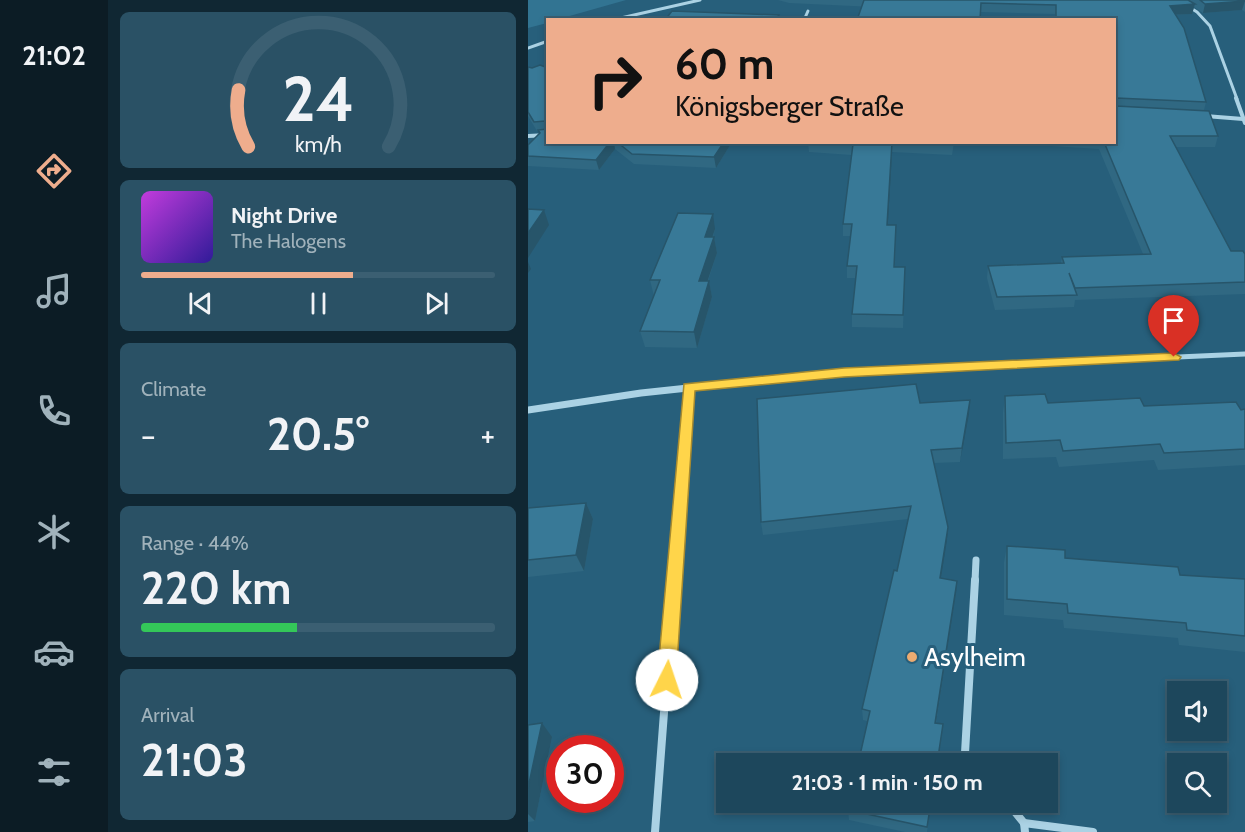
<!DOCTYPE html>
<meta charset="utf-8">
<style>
body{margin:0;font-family:Cabin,sans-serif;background:#2a5165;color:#f1f3f6;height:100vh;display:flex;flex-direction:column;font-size:22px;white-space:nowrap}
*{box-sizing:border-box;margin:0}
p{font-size:20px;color:#a0b2bb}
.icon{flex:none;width:33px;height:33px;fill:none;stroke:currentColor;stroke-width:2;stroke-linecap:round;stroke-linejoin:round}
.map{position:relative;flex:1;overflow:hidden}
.side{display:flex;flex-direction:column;gap:12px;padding:12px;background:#102733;width:420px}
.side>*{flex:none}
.top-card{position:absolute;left:18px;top:18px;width:570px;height:126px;border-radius:0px;box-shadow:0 3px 9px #0003,0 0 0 2px #3b5f72;background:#eead8d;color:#111;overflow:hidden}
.tools{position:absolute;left:639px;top:681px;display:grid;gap:12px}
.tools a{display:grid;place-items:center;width:60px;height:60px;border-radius:0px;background:#1d475c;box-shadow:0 3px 9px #0003,0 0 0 2px #3b5f72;font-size:30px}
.speed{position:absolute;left:18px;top:735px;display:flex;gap:12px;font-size:30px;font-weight:700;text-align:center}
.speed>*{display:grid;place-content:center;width:78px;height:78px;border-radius:50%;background:#1d475c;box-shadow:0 3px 9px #0003,0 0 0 2px #3b5f72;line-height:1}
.speed .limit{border:9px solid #d22;background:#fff;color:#111}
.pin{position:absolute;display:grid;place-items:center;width:51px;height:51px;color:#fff;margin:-62px -26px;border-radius:50% 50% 50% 0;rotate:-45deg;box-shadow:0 0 6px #0007}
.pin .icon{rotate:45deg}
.me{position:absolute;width:66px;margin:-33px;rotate:4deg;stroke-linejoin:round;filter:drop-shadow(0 0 4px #0008)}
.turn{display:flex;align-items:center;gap:21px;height:126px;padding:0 30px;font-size:27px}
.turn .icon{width:78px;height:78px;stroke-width:2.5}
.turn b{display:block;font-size:42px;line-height:51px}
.big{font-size:45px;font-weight:800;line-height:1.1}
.side .widget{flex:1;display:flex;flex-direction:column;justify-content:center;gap:9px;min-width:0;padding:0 21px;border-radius:9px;background:#2a5165}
.side .dial{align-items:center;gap:0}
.dial svg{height:156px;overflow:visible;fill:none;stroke:#3b5f72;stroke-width:7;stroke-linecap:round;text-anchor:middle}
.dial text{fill:#f1f3f6;stroke:none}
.song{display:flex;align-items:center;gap:18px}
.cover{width:72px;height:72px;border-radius:9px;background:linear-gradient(135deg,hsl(290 70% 55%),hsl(250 70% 35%))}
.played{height:6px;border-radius:3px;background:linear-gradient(90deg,#eead8d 60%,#3b5f72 60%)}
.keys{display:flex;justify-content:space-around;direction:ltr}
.heat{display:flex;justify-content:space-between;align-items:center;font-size:33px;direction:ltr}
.charge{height:9px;border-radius:4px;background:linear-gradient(90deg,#34c759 44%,#3b5f72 0)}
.trip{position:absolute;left:188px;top:753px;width:342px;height:60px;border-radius:0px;background:#1d475c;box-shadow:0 3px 9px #0003,0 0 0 2px #3b5f72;font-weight:800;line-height:60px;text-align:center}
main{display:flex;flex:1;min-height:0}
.menu{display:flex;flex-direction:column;width:108px;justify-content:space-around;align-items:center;background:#0c1c25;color:#a0b2bb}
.menu .icon{width:42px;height:42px}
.menu .active{color:#eead8d}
.menu b{font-size:27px;color:#f1f3f6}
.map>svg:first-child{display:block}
</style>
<main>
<nav class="menu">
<b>21:02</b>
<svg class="icon active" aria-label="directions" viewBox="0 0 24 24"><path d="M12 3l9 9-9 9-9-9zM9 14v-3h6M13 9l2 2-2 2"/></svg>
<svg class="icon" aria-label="music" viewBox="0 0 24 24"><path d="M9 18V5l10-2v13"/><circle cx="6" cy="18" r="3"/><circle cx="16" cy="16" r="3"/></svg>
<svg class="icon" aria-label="phone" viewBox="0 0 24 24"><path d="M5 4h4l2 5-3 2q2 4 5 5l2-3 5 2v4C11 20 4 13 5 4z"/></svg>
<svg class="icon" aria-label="climate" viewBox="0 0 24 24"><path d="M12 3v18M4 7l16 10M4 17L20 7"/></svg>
<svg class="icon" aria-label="car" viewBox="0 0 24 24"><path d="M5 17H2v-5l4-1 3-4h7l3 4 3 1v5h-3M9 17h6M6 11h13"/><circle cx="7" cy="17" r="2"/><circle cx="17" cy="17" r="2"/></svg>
<svg class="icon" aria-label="filters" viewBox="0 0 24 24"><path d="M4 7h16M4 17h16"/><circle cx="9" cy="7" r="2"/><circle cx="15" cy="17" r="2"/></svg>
</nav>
<section class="side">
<div class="widget dial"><svg viewBox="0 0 100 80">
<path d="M14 69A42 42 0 1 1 86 69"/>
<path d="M14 69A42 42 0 0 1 9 40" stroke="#eead8d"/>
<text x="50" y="56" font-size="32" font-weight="700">24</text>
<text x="50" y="72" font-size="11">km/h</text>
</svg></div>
<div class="widget">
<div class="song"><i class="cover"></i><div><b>Night Drive</b><p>The Halogens</p></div></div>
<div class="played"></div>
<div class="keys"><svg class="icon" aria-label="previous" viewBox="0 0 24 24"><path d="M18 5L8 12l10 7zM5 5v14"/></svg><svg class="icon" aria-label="pause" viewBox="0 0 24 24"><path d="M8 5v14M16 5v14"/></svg><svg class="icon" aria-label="next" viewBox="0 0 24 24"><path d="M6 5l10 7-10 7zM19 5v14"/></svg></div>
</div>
<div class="widget"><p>Climate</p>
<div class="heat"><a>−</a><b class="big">20.5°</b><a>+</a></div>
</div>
<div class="widget"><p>Range · 44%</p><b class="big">220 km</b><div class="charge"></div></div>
<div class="widget"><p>Arrival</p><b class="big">21:03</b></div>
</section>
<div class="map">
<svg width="717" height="832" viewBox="0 0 717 832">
<rect width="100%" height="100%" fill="#275f7b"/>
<polygon fill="#327492" points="0,0 98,0 31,19 20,20 19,23 0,28"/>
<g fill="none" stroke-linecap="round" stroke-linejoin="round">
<g stroke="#abd2e4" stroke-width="3">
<polyline points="650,0 669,12 682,26 709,99"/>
<polyline points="84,20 172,0"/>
<polyline points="276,20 280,11"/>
<polyline points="0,48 20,41"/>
</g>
<g stroke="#abd2e4" stroke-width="4">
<polyline points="708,98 717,123"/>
<polyline points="677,116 715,119"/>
<polyline points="0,136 20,135"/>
</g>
<polyline stroke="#abd2e4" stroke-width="5" points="221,382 316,372 717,354"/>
<g stroke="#abd2e4" stroke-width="7">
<polyline points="0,410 113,393 235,380"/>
<polyline points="146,581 161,387"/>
<polyline points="447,581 448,560"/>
</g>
<g stroke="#abd2e4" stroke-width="8">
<polyline points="446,764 437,753 447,580"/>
<polyline points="479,802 496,823"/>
<polyline points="127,832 146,580"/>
<polyline points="497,832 496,823 565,832"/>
</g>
</g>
<g fill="#306882">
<polygon points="250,0 717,0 717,12 714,10 675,13 666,7 664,14 647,15 678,102 676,110 690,136 687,147 648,147 703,251 717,254 717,294 547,300 546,307 467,310 459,278 460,266 533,263 534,257 615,254 571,149 459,142 586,142 586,20 527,20 527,14 452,12 261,3"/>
<polygon points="0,67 4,68 20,68 20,142 204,142 188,168 106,164 87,149 71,170 0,166 0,145 11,133 11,131 9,131 0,116"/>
<polygon points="280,142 426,142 424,155 364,152 359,225 368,225 367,267 377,267 375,328 324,327 324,314 328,278 319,278 319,266 322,236 315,236 315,224 324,155 281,152"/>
<polygon points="187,229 185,237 186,237 189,253 180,281 181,281 184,297 169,348 117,347 112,331 126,296 122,280"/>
<polygon points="477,396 520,403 717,409 717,465 630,470 626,460 531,467 528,457 475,459 475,412"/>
<polygon points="442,400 432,462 406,463 420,527 413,578 428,593 408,723 339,721 335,720 334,709 369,571 380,519 235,535 233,522 392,403"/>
<polygon points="58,503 65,519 56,571 0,577 0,508"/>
<polygon points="479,546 537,558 652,575 717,579 717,652 651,645 650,638 536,628 535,620 476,615 476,562"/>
<polygon points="0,725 24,737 7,821 0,822"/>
<polygon points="403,802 399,832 377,832 321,820 320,810"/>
</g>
<g fill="#27556a">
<polygon points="717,1 714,10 675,13 677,4"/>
<polygon points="667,4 664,14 640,15 642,6"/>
<polygon points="82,142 86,142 87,149 71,170 68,160"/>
<polygon points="196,142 204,142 188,168 186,157"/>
<polygon points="364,142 364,152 359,237 359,225"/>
<polygon points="16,210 21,225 0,258 0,233"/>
<polygon points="185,214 187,229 179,253 177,237"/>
<polygon points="186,237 189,253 174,297 171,281"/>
<polygon points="0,262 3,269 0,273"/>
<polygon points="181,281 184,297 169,348 166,332"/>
<polygon points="442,400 441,414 432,462 434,448"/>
<polygon points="58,503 65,519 56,571 48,555"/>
<polygon points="420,527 419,540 411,590 412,578"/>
<polygon points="429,581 428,593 406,734 407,723"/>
<polygon points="14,723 24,737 7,821 0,814 0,788"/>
</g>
<g fill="#387997" stroke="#27556a" stroke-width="1.5">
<polygon points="336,0 660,0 667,4 642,6 656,28 678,102 588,98 586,99 586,20 528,20 528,5 453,3 452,20 329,20"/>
<polygon points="672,0 717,0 717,1 677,4"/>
<polygon points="144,11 251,15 248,20 137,20"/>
<polygon points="12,65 20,68 20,123 17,121 6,122 0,112 0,67 4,68"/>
<polygon points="586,104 588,106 681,111 690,136 642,136 703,251 715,251 717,254 717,282 547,288 541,273 549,295 469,297 460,266 536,263 534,257 623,254 576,142 586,142"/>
<polygon points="20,127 20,142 82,142 68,160 0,156 0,145 12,133 10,130 19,129"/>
<polygon points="89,142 196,142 186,157 104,154"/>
<polygon points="301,142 364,142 359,225 368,225 366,267 377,267 375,315 324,314 329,266 319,266 324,224 315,224 325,144"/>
<polygon points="396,142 425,142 425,144"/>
<polygon points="0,209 16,210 0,233"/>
<polygon points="150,213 185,214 177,237 186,237 171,281 181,281 166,332 112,331 132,280 122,280"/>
<polygon points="388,384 392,403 442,400 434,448 403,450 420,527 412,578 429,581 407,723 415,724 409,764 330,764 342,711 334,709 366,570 369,571 383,506 233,522 229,399"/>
<polygon points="517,394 520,403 612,398 616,406 708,402 713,410 717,409 717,449 636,453 632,444 535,451 532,440 478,443 477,396"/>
<polygon points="58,503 48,555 0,560 0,508"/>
<polygon points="479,546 537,550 537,558 650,567 652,575 717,579 717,636 659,630 658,623 540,613 539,604 479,599"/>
<polygon points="14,723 0,788 0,725"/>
<polygon points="321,802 403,802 399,827 320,810"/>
</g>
<polygon fill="#ffd54a" stroke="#a68a30" stroke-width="1.5" points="646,353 653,357 651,360 316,377 167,391 148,680 145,686 139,688 132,686 129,680 156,384 316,368"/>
<circle fill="#ecab71" stroke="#275f7b" stroke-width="2" cx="384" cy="657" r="6"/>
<g text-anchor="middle" stroke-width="6" stroke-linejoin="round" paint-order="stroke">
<g font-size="26" fill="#fff" stroke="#275f7b" text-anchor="start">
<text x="396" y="666">Asylheim</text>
</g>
</g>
</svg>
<div class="tools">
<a><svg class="icon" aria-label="sound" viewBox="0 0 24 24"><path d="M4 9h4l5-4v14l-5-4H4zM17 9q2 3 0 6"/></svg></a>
<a><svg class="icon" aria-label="search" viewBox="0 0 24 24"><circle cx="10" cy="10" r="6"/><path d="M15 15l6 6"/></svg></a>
</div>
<div class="speed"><div class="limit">30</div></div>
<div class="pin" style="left:646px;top:357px;background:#d93025"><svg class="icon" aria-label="arrive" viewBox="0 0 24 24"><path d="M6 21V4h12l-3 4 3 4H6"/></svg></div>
<svg class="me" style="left:139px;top:680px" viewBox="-20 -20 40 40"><circle r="19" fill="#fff"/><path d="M0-13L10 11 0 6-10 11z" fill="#ffd54a"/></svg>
<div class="trip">21:03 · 1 min · 150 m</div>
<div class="top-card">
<div class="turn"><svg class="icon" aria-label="right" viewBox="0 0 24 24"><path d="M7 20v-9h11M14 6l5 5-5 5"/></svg><div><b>60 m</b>Königsberger Straße</div></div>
</div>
</div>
</main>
